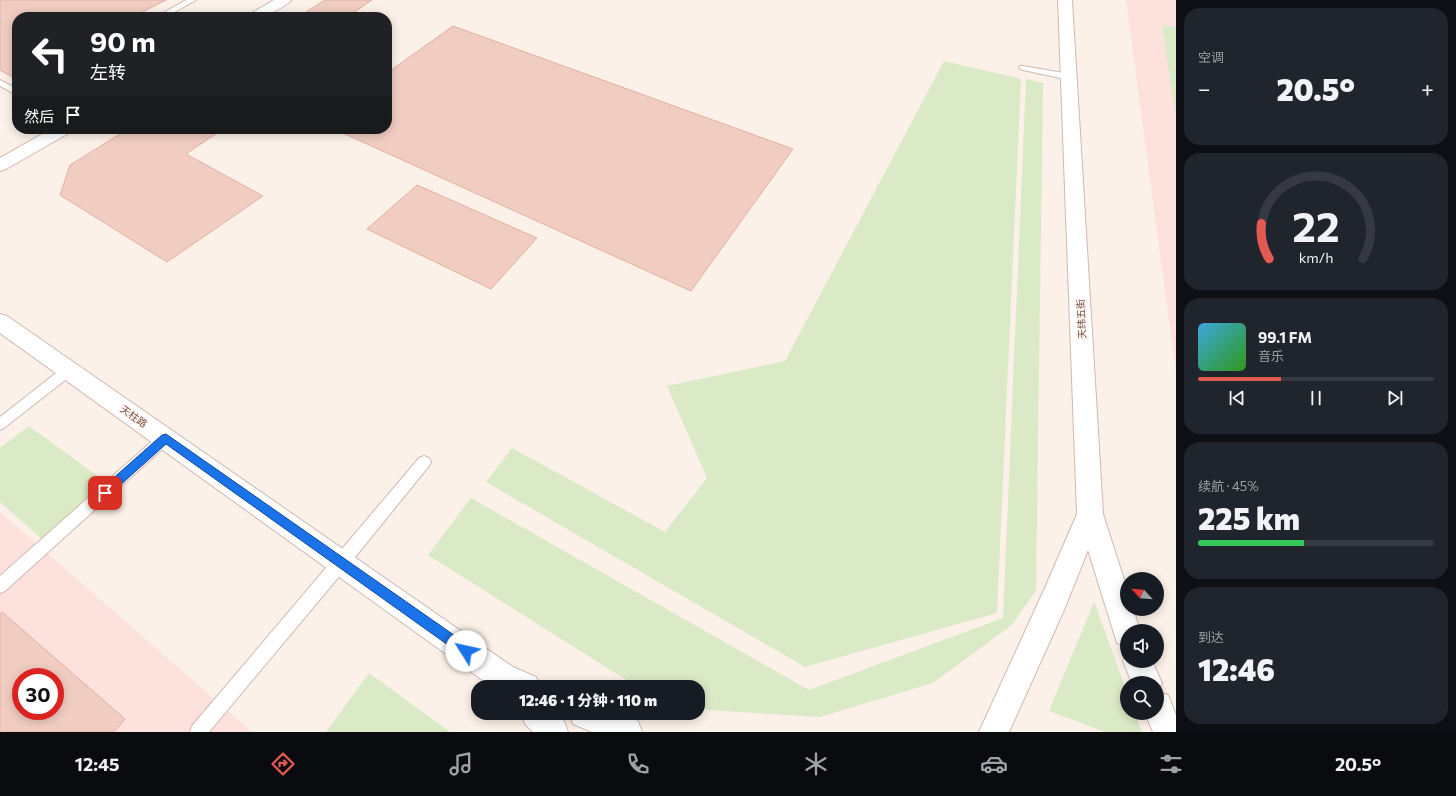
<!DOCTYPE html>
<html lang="zh">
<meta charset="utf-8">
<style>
body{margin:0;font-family:Commissioner,"Noto Sans SC",sans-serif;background:#20242c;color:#f1f3f6;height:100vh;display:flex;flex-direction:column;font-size:15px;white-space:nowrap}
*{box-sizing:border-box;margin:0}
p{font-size:13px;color:#9ea1a6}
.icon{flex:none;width:22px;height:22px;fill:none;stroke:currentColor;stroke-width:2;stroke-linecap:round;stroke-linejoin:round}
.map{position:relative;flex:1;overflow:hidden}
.drawer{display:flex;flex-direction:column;gap:8px;padding:8px;background:#0d0f14;width:280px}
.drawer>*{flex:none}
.guide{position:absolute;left:12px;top:12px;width:380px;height:122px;border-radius:16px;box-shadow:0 2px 10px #0003;background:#202124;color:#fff;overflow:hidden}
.needle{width:26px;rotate:296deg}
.controls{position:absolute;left:1120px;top:572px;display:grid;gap:8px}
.controls a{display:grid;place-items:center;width:44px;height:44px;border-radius:50%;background:#171b24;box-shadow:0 2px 10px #0003;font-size:20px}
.speed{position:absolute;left:12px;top:668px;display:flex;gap:8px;font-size:20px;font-weight:700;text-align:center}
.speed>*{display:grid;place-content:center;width:52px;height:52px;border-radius:50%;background:#171b24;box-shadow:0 2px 10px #0003;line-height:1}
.speed .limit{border:6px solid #d22;background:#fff;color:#111}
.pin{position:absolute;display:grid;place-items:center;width:34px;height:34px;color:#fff;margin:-17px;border-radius:8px;box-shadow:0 2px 6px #0006}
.me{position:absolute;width:44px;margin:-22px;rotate:305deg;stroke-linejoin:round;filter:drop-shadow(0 0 3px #0008)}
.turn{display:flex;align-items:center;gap:14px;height:84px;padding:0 12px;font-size:18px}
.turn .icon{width:52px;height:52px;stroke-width:2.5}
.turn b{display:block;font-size:28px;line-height:34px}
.then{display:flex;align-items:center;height:38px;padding:0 12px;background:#0003;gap:8px;font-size:15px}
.big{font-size:30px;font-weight:800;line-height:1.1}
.drawer .tile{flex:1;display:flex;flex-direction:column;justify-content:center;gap:6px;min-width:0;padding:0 14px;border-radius:16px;background:#20242c}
.drawer .dial{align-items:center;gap:0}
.dial svg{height:104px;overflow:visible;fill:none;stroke:#363941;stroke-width:7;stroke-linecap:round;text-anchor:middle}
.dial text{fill:#f1f3f6;stroke:none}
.song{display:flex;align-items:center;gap:12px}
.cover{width:48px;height:48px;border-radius:6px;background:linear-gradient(135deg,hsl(200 70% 55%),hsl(110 70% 35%))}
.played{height:4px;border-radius:2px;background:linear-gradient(90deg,#e15a51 35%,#363941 35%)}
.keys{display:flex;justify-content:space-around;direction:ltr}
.heat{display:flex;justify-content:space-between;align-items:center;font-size:22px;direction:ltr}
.charge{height:6px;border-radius:3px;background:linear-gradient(90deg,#34c759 45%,#363941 0)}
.trip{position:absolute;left:471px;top:680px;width:234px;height:40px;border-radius:16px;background:#171b24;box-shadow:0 2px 10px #0003;font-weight:800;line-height:40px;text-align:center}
.tab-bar{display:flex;height:64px;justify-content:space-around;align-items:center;background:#090b0e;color:#9ea1a6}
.tab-bar .icon{width:28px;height:28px}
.tab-bar .active{color:#e15a51}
.tab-bar b{font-size:18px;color:#f1f3f6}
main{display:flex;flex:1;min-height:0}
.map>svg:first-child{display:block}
</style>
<main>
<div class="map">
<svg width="1176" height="732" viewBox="0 0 1176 732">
<rect width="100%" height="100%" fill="#fcf1e8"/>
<g fill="#fce1dc" fill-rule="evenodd">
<polygon points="1126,0 1176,0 1176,373"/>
<path d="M 0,512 L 252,732 L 0,732 ZM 21,677 L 55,677 L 55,711 L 21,711 Z"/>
</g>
<g fill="#dae9c6">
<polygon points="1162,25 1176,27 1176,116"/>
<polygon points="944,61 1021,79 997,613 805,667 486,482 512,448 665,532 707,478 667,386 785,361"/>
<polygon points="1026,79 1043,83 1036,590 1012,625 933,683 820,717 708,710 698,706 698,687 645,687 628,681 428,555 471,498 809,690 1003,618"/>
<polygon points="29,426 107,483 43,540 0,502 0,448"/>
<polygon points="1094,602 1127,692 1127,713 1135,713 1142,732 1105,732 1049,711"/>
<polygon points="369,673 450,732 326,732"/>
</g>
<g fill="#f1ccc0" stroke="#e3b0a1" fill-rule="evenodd">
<polygon points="0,0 166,0 133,17 17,17 16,79 0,70"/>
<polygon points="325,0 372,0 347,17 306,17 301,15"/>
<polygon points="453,26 793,149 691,291 334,129 387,129 387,73"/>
<polygon points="128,129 217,129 220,131 186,154 263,196 167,262 60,195 70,165"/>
<polygon points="417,185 537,238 491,289 367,229"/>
<path d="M 2,612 L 125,719 L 114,732 L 0,732 L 0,615 ZM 21,677 L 55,677 L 55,711 L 21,711 Z"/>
</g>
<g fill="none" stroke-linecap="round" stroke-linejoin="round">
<defs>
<g id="service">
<polygon points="186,0 196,0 166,17 156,17"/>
<polygon points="1020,66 1023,66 1069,74 1073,77 1069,80 1023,70 1019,68"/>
<polygon points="0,80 17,89 17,95 0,86"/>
<polygon points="69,365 73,366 75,370 73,374 4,428 0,430 0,417 65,366"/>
<polygon points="165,432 170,434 171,438 170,442 5,591 0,593 0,576 160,434"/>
<polygon points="424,456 429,458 431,462 429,466 347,567 209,732 190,732 192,726 419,458"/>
</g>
<g id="minor">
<polygon points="274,0 291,0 289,3 265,17 248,17 250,14"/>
<polygon points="1058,0 1072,0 1103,514 1127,589 1127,609 1133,609 1140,631 1127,631 1127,647 1117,643 1088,550 1064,610 1009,732 979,732 1044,590 1077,514"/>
<polygon points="51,129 71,129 69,133 6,169 0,171 0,158"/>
<polygon points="0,314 7,316 513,667 536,677 541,687 492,687 0,333"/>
<polygon points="1127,651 1127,661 1152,661 1162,683 1158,692 1168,695 1176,715 1176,732 1153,732 1145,713 1157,713 1157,683 1132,683 1123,661"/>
<polygon points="521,713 556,713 564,721 568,732 533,732 525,724"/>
<polygon points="569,713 619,713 638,721 642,732 592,732 573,724"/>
</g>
</defs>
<use href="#service" stroke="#d0b9b0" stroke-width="2"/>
<use href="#minor" stroke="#d0b9b0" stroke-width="2"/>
<use href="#service" fill="#fff" fill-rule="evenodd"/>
<use href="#minor" fill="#fff" fill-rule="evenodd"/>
</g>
<polygon fill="#1a73e8" stroke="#114b97" points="166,434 471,647 472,651 471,655 466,657 462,655 166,444 108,496 105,497 101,496 100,493 101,489 162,435"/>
<g text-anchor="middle" stroke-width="3" stroke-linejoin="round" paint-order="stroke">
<g font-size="10" fill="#76544c" stroke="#fef6ef">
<text transform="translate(1081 319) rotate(-93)" y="4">天纬五街</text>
<text transform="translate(134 416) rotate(35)" y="4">天柱路</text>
</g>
</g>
</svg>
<div class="controls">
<a><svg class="needle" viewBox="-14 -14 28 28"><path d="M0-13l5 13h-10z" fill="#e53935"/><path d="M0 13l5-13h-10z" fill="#9ea1a6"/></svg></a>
<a><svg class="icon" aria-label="sound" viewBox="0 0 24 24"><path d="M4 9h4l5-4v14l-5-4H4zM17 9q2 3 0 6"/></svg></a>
<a><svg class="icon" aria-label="search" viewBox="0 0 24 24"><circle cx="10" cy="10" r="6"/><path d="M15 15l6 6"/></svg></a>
</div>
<div class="speed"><div class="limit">30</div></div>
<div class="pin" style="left:105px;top:493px;background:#d93025"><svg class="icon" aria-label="arrive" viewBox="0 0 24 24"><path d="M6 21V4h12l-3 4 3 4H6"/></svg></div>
<svg class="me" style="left:466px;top:651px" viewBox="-20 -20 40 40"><circle r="19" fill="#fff"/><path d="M0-13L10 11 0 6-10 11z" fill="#1a73e8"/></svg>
<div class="trip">12:46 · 1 分钟 · 110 m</div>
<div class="guide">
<div class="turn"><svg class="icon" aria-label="left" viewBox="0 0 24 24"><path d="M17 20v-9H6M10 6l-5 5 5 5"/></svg><div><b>90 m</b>左转</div></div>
<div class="then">然后<svg class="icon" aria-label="arrive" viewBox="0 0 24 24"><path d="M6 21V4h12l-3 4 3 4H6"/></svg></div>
</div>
</div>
<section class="drawer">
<div class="tile"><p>空调</p>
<div class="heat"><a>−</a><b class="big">20.5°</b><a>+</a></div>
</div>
<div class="tile dial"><svg viewBox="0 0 100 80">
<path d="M14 69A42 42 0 1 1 86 69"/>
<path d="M14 69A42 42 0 0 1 8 42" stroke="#e15a51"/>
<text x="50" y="56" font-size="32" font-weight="700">22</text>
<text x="50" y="72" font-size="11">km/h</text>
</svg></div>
<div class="tile">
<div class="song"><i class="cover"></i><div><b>99.1 FM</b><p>音乐</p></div></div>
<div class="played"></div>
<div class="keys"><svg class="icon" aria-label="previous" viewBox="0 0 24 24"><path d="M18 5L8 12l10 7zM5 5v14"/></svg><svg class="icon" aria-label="pause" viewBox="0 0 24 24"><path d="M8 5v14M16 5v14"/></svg><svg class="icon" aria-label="next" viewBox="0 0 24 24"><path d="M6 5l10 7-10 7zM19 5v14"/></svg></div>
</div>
<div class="tile"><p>续航 · 45%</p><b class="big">225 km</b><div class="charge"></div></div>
<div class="tile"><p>到达</p><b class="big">12:46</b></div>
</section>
</main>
<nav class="tab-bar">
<b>12:45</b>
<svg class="icon active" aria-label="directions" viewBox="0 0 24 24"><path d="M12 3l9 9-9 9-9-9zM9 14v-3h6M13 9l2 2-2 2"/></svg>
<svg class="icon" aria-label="music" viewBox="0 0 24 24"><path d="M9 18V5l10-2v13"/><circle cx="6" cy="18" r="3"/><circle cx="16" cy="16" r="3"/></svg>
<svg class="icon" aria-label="phone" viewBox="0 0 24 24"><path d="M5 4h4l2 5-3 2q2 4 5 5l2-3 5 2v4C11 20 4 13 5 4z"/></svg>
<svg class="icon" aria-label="climate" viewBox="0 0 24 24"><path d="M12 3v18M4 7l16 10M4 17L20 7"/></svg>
<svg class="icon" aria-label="car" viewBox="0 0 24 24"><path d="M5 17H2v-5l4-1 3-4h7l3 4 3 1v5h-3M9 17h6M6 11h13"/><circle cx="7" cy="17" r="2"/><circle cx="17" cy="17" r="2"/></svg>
<svg class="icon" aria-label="filters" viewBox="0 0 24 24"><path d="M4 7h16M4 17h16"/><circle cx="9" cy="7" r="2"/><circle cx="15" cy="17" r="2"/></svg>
<b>20.5°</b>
</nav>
